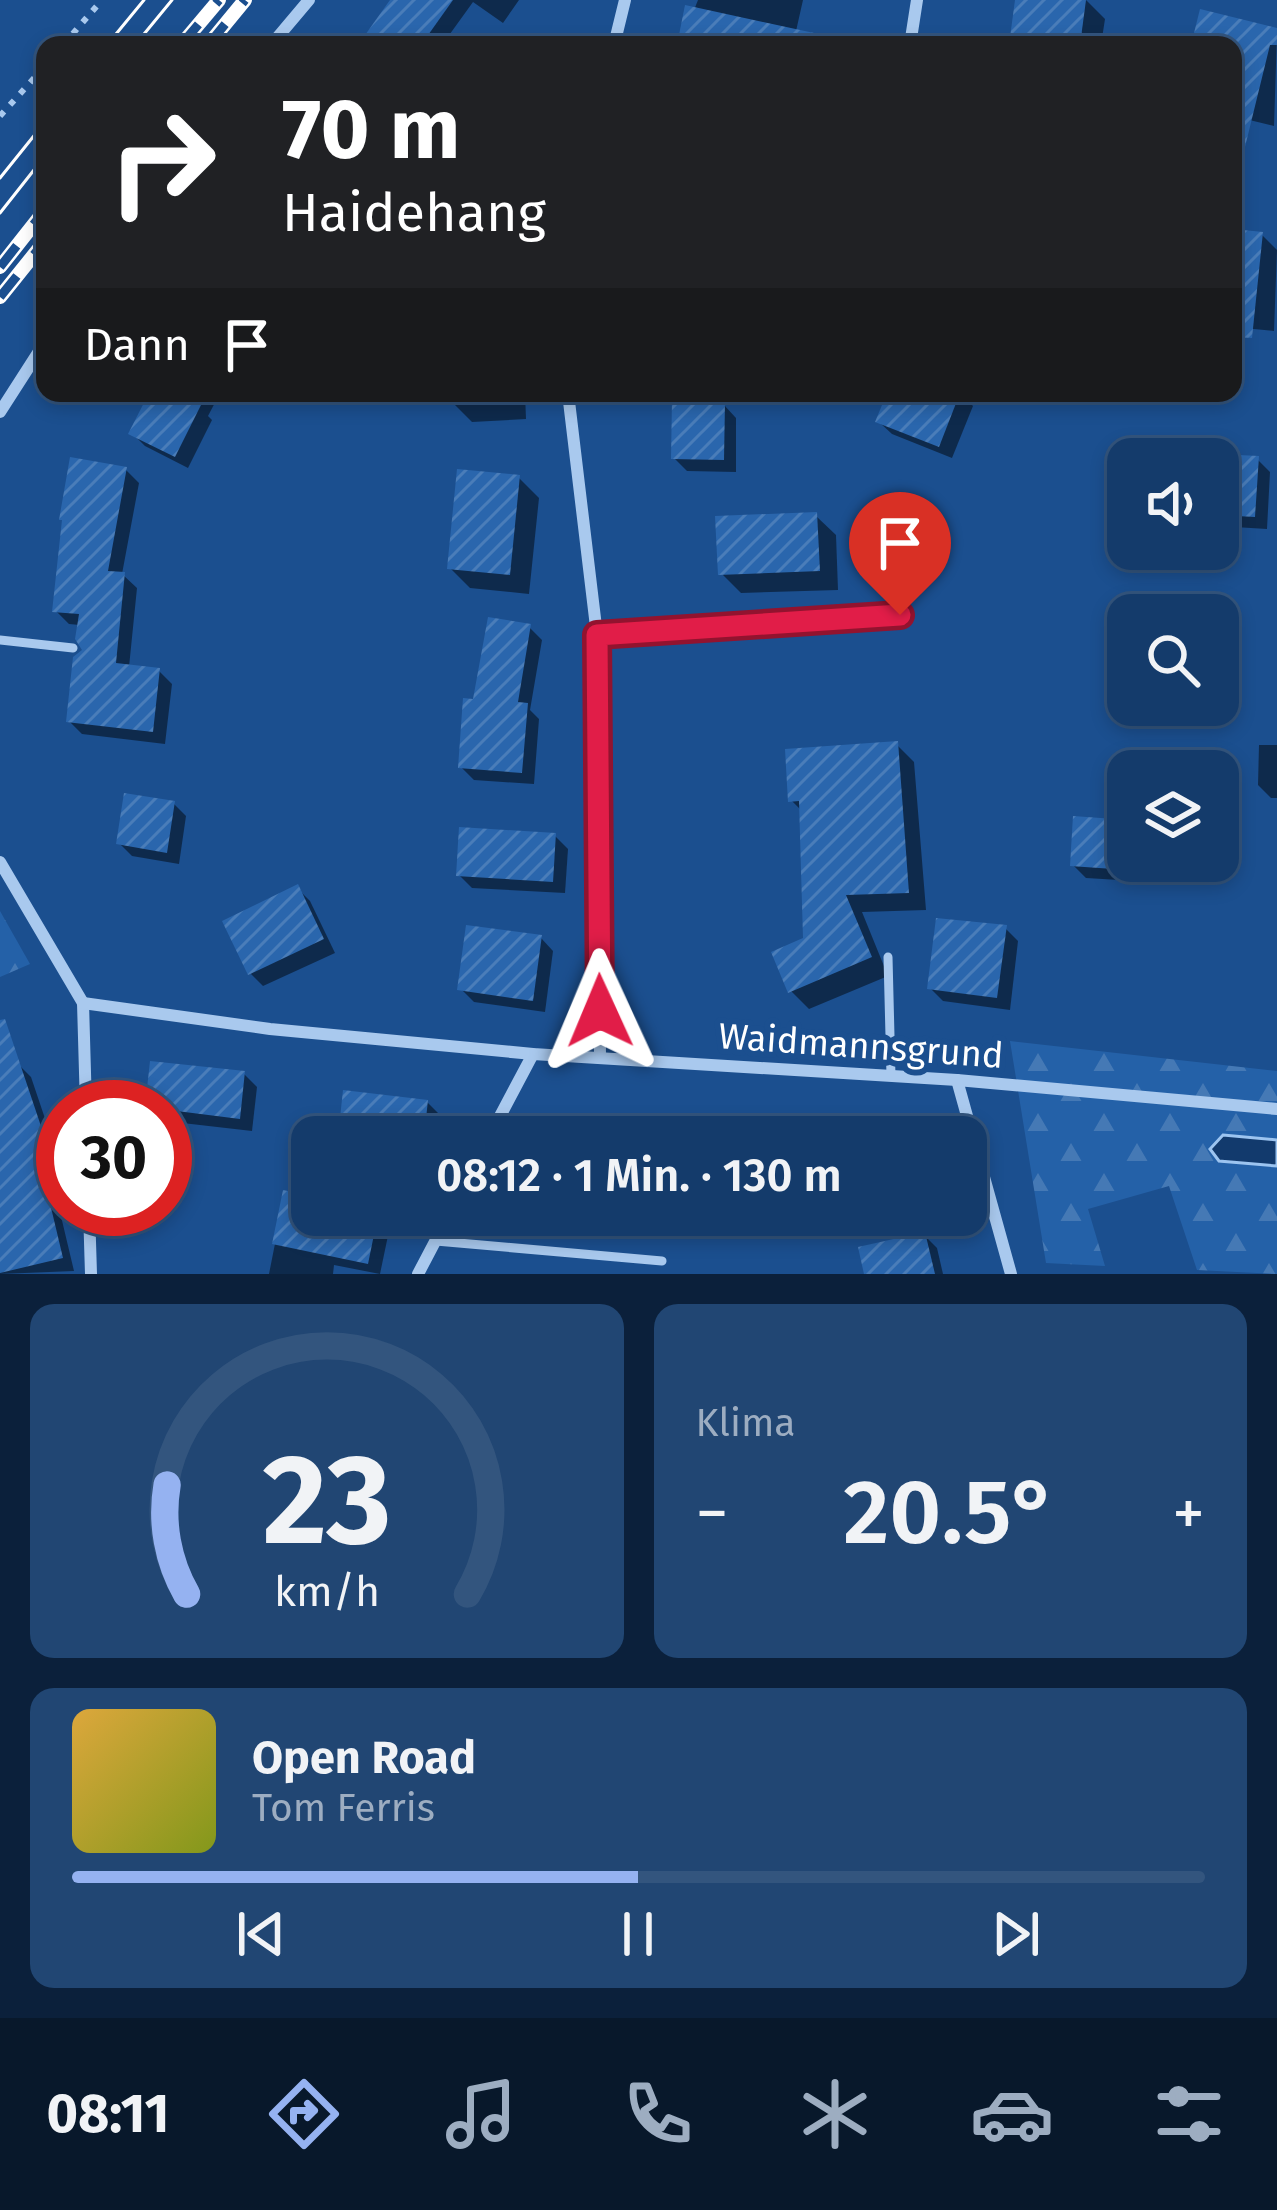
<!DOCTYPE html>
<html lang="de">
<meta charset="utf-8">
<style>
body{margin:0;font-family:"Fira Sans",sans-serif;background:#214673;color:#f1f3f6;height:100vh;display:flex;flex-direction:column;font-size:45px;white-space:nowrap}
*{box-sizing:border-box;margin:0}
p{font-size:39px;color:#9dadc1}
.icon{flex:none;width:66px;height:66px;fill:none;stroke:currentColor;stroke-width:2;stroke-linecap:round;stroke-linejoin:round}
.map{position:relative;height:1274px;overflow:hidden}
.side{display:flex;flex-direction:column;gap:30px;padding:30px;background:#0b203b;flex:1}
.side>*{flex:none}
.guide{position:absolute;left:36px;top:36px;width:1206px;height:366px;border-radius:24px;box-shadow:0 6px 18px #0003,0 0 0 3px #33557e;background:#202124;color:#fff;overflow:hidden}
.fabs{position:absolute;left:1107px;top:438px;display:grid;gap:24px}
.fabs a{display:grid;place-items:center;width:132px;height:132px;border-radius:24px;background:#143b6b;box-shadow:0 6px 18px #0003,0 0 0 3px #33557e;font-size:60px}
.speed{position:absolute;left:36px;top:1080px;display:flex;gap:24px;font-size:60px;font-weight:700;text-align:center}
.speed>*{display:grid;place-content:center;width:156px;height:156px;border-radius:50%;background:#143b6b;box-shadow:0 6px 18px #0003,0 0 0 3px #33557e;line-height:1}
.speed .limit{border:18px solid #d22;background:#fff;color:#111}
.pin{position:absolute;display:grid;place-items:center;width:102px;height:102px;color:#fff;margin:-123px -51px;border-radius:50% 50% 50% 0;rotate:-45deg;box-shadow:0 0 12px #0007}
.pin .icon{rotate:45deg}
.me{position:absolute;width:132px;margin:-66px;rotate:359deg;stroke-linejoin:round;filter:drop-shadow(0 0 9px #0008)}
.turn{display:flex;align-items:center;gap:42px;height:252px;padding:0 48px;font-size:54px}
.turn .icon{width:156px;height:156px;stroke-width:2.5}
.turn b{display:block;font-size:84px;line-height:102px}
.then{display:flex;align-items:center;height:114px;padding:0 48px;background:#0003;gap:24px;font-size:45px}
.big{font-size:90px;font-weight:600;line-height:1.1}
.side .card{flex:1;display:flex;flex-direction:column;justify-content:center;gap:18px;min-width:0;padding:0 42px;border-radius:24px;background:#214673}
.side .dial{align-items:center;gap:0}
.dial svg{height:312px;overflow:visible;fill:none;stroke:#33557e;stroke-width:7;stroke-linecap:round;text-anchor:middle}
.dial text{fill:#f1f3f6;stroke:none}
.song{display:flex;align-items:center;gap:36px}
.cover{width:144px;height:144px;border-radius:18px;background:linear-gradient(135deg,hsl(40 70% 55%),hsl(70 70% 35%))}
.played{height:12px;border-radius:6px;background:linear-gradient(90deg,#95b2f1 50%,#33557e 50%)}
.keys{display:flex;justify-content:space-around;direction:ltr}
.heat{display:flex;justify-content:space-between;align-items:center;font-size:66px;direction:ltr}
.side .tiles{flex:1;display:grid;gap:30px;grid-template-columns:1fr 1fr}
.card:last-child{grid-column:span 2}
.trip{position:absolute;left:291px;top:1116px;width:696px;height:120px;border-radius:24px;background:#143b6b;box-shadow:0 6px 18px #0003,0 0 0 3px #33557e;font-weight:600;line-height:120px;text-align:center}
.tab-bar{display:flex;height:192px;justify-content:space-around;align-items:center;background:#08182b;color:#9dadc1}
.tab-bar .icon{width:84px;height:84px}
.tab-bar .on{color:#95b2f1}
.tab-bar b{font-size:54px;color:#f1f3f6}
.map>svg:first-child{display:block}
</style>
<div class="map">
<svg width="1277" height="1274" viewBox="0 0 1277 1274">
<defs>
<pattern id="forest-firs" width="22" height="20" patternUnits="userSpaceOnUse" patternTransform="scale(3)"><rect width="22" height="20" fill="#2461a8"/><path d="M5 1l3.5 6h-7zM16 11l3.5 6h-7z" fill="#4579b5"/></pattern>
<pattern id="building-hatch" width="6" height="6" patternUnits="userSpaceOnUse" patternTransform="scale(3)"><rect width="6" height="6" fill="#2a66ad"/><path d="M-1 1l2-2M0 6l6-6M5 7l2-2" fill="none" stroke="#4a7db9"/></pattern>
</defs>
<rect width="100%" height="100%" fill="#1b4f8f"/>
<g fill="url(#forest-firs)">
<polygon points="0,911 30,964 0,977"/>
<polygon points="1010,1041 1277,1071 1277,1140 1223,1135 1219,1161 1277,1166 1277,1274 1197,1270 1169,1186 1088,1209 1105,1266 1046,1263"/>
</g>
<polygon fill="#123a6d" stroke="#9cc4f0" stroke-width="3" points="1223,1135 1277,1140 1277,1166 1219,1161 1210,1149"/>
<g fill="#0007">
<polygon points="413,0 519,0 503,23 473,2 442,45 362,45"/>
<polygon points="698,0 803,0 794,40 799,45 680,45"/>
<polygon points="1018,0 1086,0 1105,19 1101,45 1012,45"/>
<polygon points="1277,34 1274,126 1233,116 1233,45 1194,45"/>
<polygon points="1233,232 1262,235 1277,250 1274,331 1233,327"/>
<polygon points="152,393 220,393 208,416 212,420 188,468 145,446 132,433"/>
<polygon points="452,393 525,393 526,419 472,422 452,402"/>
<polygon points="890,393 960,393 973,406 952,458 892,434 879,422"/>
<polygon points="724,405 736,418 736,472 687,471 674,458"/>
<polygon points="1181,455 1257,459 1270,472 1267,529 1218,526 1218,459 1180,459"/>
<polygon points="126,470 139,483 122,574 137,588 129,667 159,671 172,684 165,744 82,734 69,721 86,651 80,625 69,624 56,611"/>
<polygon points="519,478 539,498 529,594 470,588 450,568"/>
<polygon points="816,516 836,535 838,590 741,593 721,573"/>
<polygon points="529,627 542,640 530,710 539,719 534,784 474,780 461,767 476,702"/>
<polygon points="896,744 914,762 926,910 862,912 888,976 809,1009 791,991 806,940 802,811 791,800"/>
<polygon points="1259,745 1277,745 1277,798 1271,798 1258,785"/>
<polygon points="173,803 186,816 179,864 132,856 119,843"/>
<polygon points="1128,823 1128,861 1186,861 1185,884 1086,878 1073,865"/>
<polygon points="555,836 568,849 565,893 472,888 459,875"/>
<polygon points="297,888 310,901 335,953 263,986 251,974"/>
<polygon points="1005,928 1018,941 1010,1010 943,1001 930,988"/>
<polygon points="541,938 553,951 545,1012 474,1002 461,989"/>
<polygon points="18,1064 31,1077 61,1166 50,1170 74,1271 0,1274 0,1070"/>
<polygon points="244,1074 257,1087 252,1131 165,1121 165,1107"/>
<polygon points="427,1102 440,1115 437,1137 341,1137"/>
<polygon points="826,1119 844,1137 746,1137 746,1134"/>
<polygon points="285,1193 312,1199 312,1215 380,1215 390,1226 380,1274 334,1265 333,1274 269,1274"/>
<polygon points="562,1215 624,1215 623,1224"/>
<polygon points="924,1235 937,1248 943,1274 867,1274"/>
</g>
<g fill="url(#building-hatch)">
<polygon points="390,0 453,0 421,45 358,45"/>
<polygon points="1015,0 1086,0 1080,45 1009,45"/>
<polygon points="685,5 814,33 813,45 677,45"/>
<polygon points="1200,9 1277,28 1277,45 1270,45 1243,155 1233,154 1233,45 1191,45"/>
<polygon points="1233,229 1263,232 1252,338 1233,337"/>
<polygon points="149,393 177,393 201,405 175,457 128,434"/>
<polygon points="887,393 960,393 939,447 875,422"/>
<polygon points="672,400 725,402 724,460 671,459"/>
<polygon points="1218,454 1259,456 1255,517 1218,515"/>
<polygon points="70,457 127,467 108,571 125,572 116,663 160,668 153,732 66,722 73,657 82,650 75,639 79,614 52,612 62,520 59,520"/>
<polygon points="457,469 520,475 510,575 447,569"/>
<polygon points="817,512 820,571 718,575 715,516"/>
<polygon points="488,617 531,624 518,702 528,703 522,773 458,768 463,698 473,699"/>
<polygon points="898,741 909,893 846,895 872,957 788,993 771,952 803,938 799,801 788,802 785,749"/>
<polygon points="124,793 175,801 167,853 116,844"/>
<polygon points="1073,816 1128,820 1128,870 1070,866"/>
<polygon points="459,827 556,833 553,882 456,876"/>
<polygon points="298,884 324,939 248,975 222,921"/>
<polygon points="936,918 1007,925 997,998 927,989"/>
<polygon points="466,925 542,935 533,1001 457,990"/>
<polygon points="5,1019 50,1153 39,1157 63,1258 0,1273 0,1020"/>
<polygon points="150,1061 245,1071 240,1119 145,1107"/>
<polygon points="343,1090 428,1100 424,1137 338,1137"/>
<polygon points="283,1190 312,1196 312,1215 378,1215 368,1264 272,1244"/>
<polygon points="925,1232 935,1274 864,1274 858,1247"/>
</g>
<g fill="none" stroke-linecap="round" stroke-linejoin="round">
<g stroke="#a9c9ee" stroke-width="6" stroke-dasharray="6 9" stroke-linecap="butt">
<polyline points="63,45 102,0"/>
<polyline points="0,116 45,66"/>
</g>
<g stroke="#a9c9ee" stroke-width="9">
<polyline points="0,640 73,648"/>
<polyline points="888,957 891,1076"/>
<polyline points="436,1241 662,1261"/>
</g>
<g stroke="#a9c9ee" stroke-width="12">
<polyline points="271,45 309,0"/>
<polyline points="614,45 625,0"/>
<polyline points="910,45 917,0"/>
<polyline points="568,393 597,635 600,1058"/>
<polyline points="0,412 45,342"/>
<polyline points="597,635 900,615"/>
<polyline points="0,862 83,1003 86,1107"/>
<polyline points="83,1003 270,1029 533,1054 957,1080 1277,1109"/>
<polyline points="957,1080 1011,1274"/>
<polyline points="489,1137 533,1054"/>
<polyline points="89,1209 91,1274"/>
<polyline points="418,1274 449,1215"/>
</g>
<g stroke="#fff" stroke-width="3">
<polyline points="107,45 144,0"/>
<polyline points="135,45 172,0"/>
<polyline points="0,178 45,122"/>
<polyline points="0,213 45,156"/>
</g>
<defs>
<g id="rail">
<polyline points="181,45 219,0"/>
<polyline points="208,45 245,0"/>
<polyline points="0,267 45,210"/>
<polyline points="0,297 45,241"/>
</g>
</defs>
<use href="#rail" stroke="#fff" stroke-width="14"/>
<use href="#rail" stroke="#1b4f8f" stroke-width="9" stroke-dasharray="27" stroke-linecap="butt"/>
</g>
<g fill="none" stroke-linecap="round" stroke-linejoin="round">
<defs>
<polyline id="route" points="600,1011 597,635 900,615"/>
</defs>
<use href="#route" stroke="#92132f" stroke-width="30"/>
<use href="#route" stroke="#e11d48" stroke-width="21"/>
</g>
<g text-anchor="middle" stroke-width="12" stroke-linejoin="round" paint-order="stroke">
<g font-size="36" fill="#fff" stroke="#1b4f8f">
<text transform="translate(861 1045) rotate(4)" y="13">Waidmannsgrund</text>
</g>
</g>
</svg>
<div class="fabs">
<a><svg class="icon" aria-label="sound" viewBox="0 0 24 24"><path d="M4 9h4l5-4v14l-5-4H4zM17 9q2 3 0 6"/></svg></a>
<a><svg class="icon" aria-label="search" viewBox="0 0 24 24"><circle cx="10" cy="10" r="6"/><path d="M15 15l6 6"/></svg></a>
<a><svg class="icon" aria-label="layers" viewBox="0 0 24 24"><path d="M12 4l9 5-9 5-9-5zM3 14l9 5 9-5"/></svg></a>
</div>
<div class="speed"><div class="limit">30</div></div>
<div class="pin" style="left:900px;top:615px;background:#d93025"><svg class="icon" aria-label="arrive" viewBox="0 0 24 24"><path d="M6 21V4h12l-3 4 3 4H6"/></svg></div>
<svg class="me" style="left:600px;top:1011px" viewBox="-20 -20 40 40"><path d="M0-17L14 15 0 8-14 15z" fill="#e11d48" stroke="#fff" stroke-width="4"/></svg>
<div class="trip">08:12 · 1 Min. · 130 m</div>
<div class="guide">
<div class="turn"><svg class="icon" aria-label="right" viewBox="0 0 24 24"><path d="M7 20v-9h11M14 6l5 5-5 5"/></svg><div><b>70 m</b>Haidehang</div></div>
<div class="then">Dann<svg class="icon" aria-label="arrive" viewBox="0 0 24 24"><path d="M6 21V4h12l-3 4 3 4H6"/></svg></div>
</div>
</div>
<section class="side">
<div class="tiles">
<div class="card dial"><svg viewBox="0 0 100 80">
<path d="M14 69A42 42 0 1 1 86 69"/>
<path d="M14 69A42 42 0 0 1 9 41" stroke="#95b2f1"/>
<text x="50" y="56" font-size="32" font-weight="700">23</text>
<text x="50" y="72" font-size="11">km/h</text>
</svg></div>
<div class="card"><p>Klima</p>
<div class="heat"><a>−</a><b class="big">20.5°</b><a>+</a></div>
</div>
<div class="card">
<div class="song"><i class="cover"></i><div><b>Open Road</b><p>Tom Ferris</p></div></div>
<div class="played"></div>
<div class="keys"><svg class="icon" aria-label="previous" viewBox="0 0 24 24"><path d="M18 5L8 12l10 7zM5 5v14"/></svg><svg class="icon" aria-label="pause" viewBox="0 0 24 24"><path d="M8 5v14M16 5v14"/></svg><svg class="icon" aria-label="next" viewBox="0 0 24 24"><path d="M6 5l10 7-10 7zM19 5v14"/></svg></div>
</div>
</div>
</section>
<nav class="tab-bar">
<b>08:11</b>
<svg class="icon on" aria-label="directions" viewBox="0 0 24 24"><path d="M12 3l9 9-9 9-9-9zM9 14v-3h6M13 9l2 2-2 2"/></svg>
<svg class="icon" aria-label="music" viewBox="0 0 24 24"><path d="M9 18V5l10-2v13"/><circle cx="6" cy="18" r="3"/><circle cx="16" cy="16" r="3"/></svg>
<svg class="icon" aria-label="phone" viewBox="0 0 24 24"><path d="M5 4h4l2 5-3 2q2 4 5 5l2-3 5 2v4C11 20 4 13 5 4z"/></svg>
<svg class="icon" aria-label="climate" viewBox="0 0 24 24"><path d="M12 3v18M4 7l16 10M4 17L20 7"/></svg>
<svg class="icon" aria-label="car" viewBox="0 0 24 24"><path d="M5 17H2v-5l4-1 3-4h7l3 4 3 1v5h-3M9 17h6M6 11h13"/><circle cx="7" cy="17" r="2"/><circle cx="17" cy="17" r="2"/></svg>
<svg class="icon" aria-label="filters" viewBox="0 0 24 24"><path d="M4 7h16M4 17h16"/><circle cx="9" cy="7" r="2"/><circle cx="15" cy="17" r="2"/></svg>
</nav>
